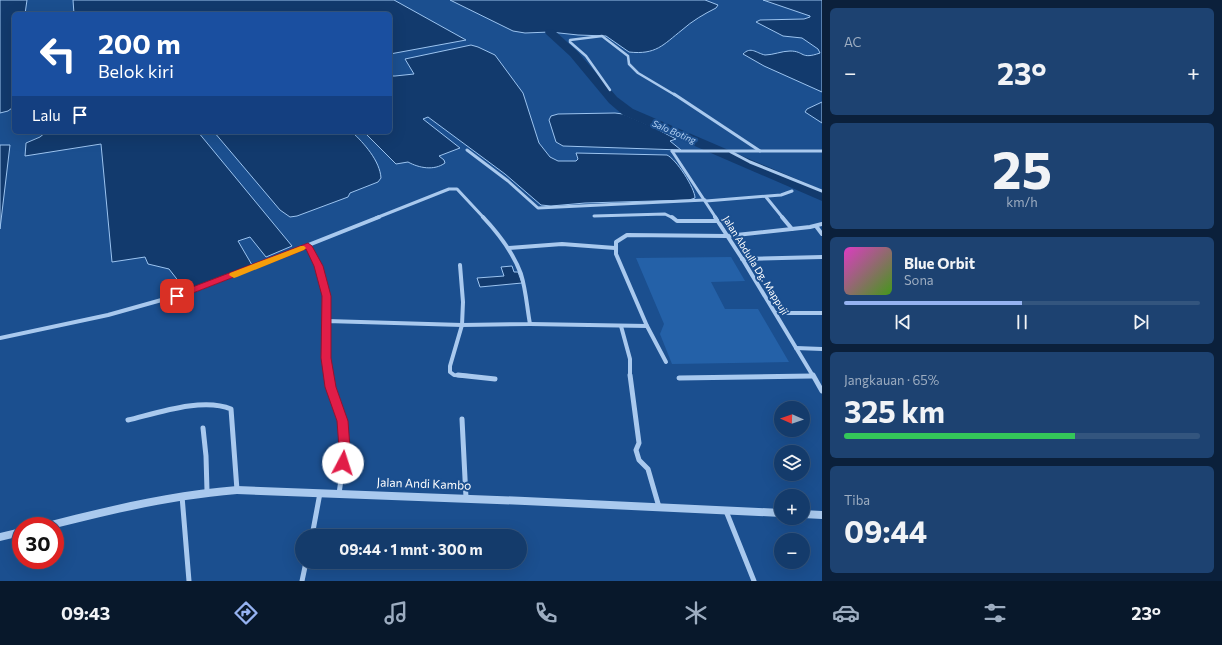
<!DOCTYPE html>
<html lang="id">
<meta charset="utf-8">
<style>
body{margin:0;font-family:Commissioner,sans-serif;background:#1d4271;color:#f1f3f6;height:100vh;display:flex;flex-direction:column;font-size:15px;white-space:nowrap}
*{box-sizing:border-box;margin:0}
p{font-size:13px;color:#9dadc1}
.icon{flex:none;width:22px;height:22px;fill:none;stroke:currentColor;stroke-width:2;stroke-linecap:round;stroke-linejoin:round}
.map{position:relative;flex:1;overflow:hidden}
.sheet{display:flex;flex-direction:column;gap:8px;padding:8px;background:#0b203b;width:400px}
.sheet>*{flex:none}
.top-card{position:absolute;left:12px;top:12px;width:380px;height:122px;border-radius:6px;box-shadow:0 4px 16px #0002,0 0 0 1px #33557e;background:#1a4fa0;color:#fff;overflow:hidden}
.needle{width:26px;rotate:272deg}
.buttons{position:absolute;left:774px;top:401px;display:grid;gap:8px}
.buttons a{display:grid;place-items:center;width:36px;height:36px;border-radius:50%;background:#143b6b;box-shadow:0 4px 16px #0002,0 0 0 1px #33557e;font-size:20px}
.speed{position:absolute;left:12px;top:517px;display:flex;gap:8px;font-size:20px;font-weight:700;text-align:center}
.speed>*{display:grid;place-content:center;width:52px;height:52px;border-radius:50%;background:#143b6b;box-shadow:0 4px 16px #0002,0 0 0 1px #33557e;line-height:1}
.speed .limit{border:6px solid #d22;background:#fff;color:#111}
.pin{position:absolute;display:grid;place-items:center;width:34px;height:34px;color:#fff;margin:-17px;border-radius:8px;box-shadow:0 2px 6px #0006}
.me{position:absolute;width:44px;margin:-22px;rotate:5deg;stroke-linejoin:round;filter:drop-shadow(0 0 3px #0008)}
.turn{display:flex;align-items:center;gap:14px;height:84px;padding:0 20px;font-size:18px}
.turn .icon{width:52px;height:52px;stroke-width:2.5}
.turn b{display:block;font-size:28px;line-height:34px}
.then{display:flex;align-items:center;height:38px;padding:0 20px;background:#0003;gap:8px;font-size:15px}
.big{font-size:30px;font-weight:700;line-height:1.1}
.sheet .tile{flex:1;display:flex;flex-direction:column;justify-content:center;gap:6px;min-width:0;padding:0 14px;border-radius:6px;background:#1d4271}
.sheet .dial{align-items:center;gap:0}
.dial b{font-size:52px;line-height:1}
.song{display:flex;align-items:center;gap:12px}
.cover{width:48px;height:48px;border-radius:6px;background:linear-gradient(135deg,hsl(310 70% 55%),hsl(100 70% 35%))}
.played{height:4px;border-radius:2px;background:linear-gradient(90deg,#95b2f1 50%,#33557e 50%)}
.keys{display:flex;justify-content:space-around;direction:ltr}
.heat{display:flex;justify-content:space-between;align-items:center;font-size:22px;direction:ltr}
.charge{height:6px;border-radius:3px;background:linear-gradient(90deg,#34c759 65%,#33557e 0)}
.trip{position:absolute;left:295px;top:529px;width:232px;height:40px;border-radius:20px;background:#143b6b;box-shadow:0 4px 16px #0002,0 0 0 1px #33557e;font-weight:700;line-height:40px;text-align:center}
.tabs{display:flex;height:64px;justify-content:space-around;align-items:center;background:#08182b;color:#9dadc1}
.tabs .icon{width:28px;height:28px}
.tabs .active{color:#95b2f1}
.tabs b{font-size:18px;color:#f1f3f6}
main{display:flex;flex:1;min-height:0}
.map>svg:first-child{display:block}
</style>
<main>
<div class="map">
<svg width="822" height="581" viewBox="0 0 822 581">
<rect width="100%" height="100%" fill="#1b4f8f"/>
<polygon fill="#2461a8" points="731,257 745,281 711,282 725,309 758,309 789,362 672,364 660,334 664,324 636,258"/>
<g fill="#123a6d" stroke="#9cc4f0">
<polygon points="0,0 27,0 25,14 14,14 14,93 12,108 8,111 0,113"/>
<polygon points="73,0 394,0 466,40 390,54 390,14 74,14"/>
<path d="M 450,0 L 705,0 L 718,5 L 716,8 C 704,14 692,21 682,30 C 663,45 656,55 629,52 L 606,36 L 578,35 L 550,32 L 525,33 L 513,31 Z"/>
<path d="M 763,0 L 822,0 L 822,92 L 764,66 L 743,54 C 751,46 756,53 765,55 C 773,55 782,51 790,51 C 805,51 800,60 820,53 L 818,49 L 802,38 L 783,36 L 756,22 L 760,20 L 804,19 L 810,17 L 810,16 Z"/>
<path d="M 471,45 L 478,47 L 495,55 L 523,93 L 539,143 L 550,157 L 558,161 L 576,161 L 578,159 L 576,153 L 667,155 C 676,159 695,188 695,198 L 689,200 L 585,203 L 551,206 L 541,205 L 505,174 L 428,117 L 423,119 L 460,148 L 439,156 L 444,160 L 445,163 C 434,171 419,168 408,162 L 396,164 L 364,132 L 390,132 L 390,98 L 392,97 L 390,95 L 390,72 L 392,76 L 395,76 L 414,74 L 405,59 Z"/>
<polygon points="822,102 822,123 805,112 807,109"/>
<polygon points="615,113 623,114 651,126 676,139 670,141 681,150 563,146 556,142 549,120 551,116 558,114"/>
<polygon points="46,132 198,132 292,246 266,257 250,237 238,241 252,265 187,292 169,269 148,264 145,257 112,262 101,144 25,156 26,143 40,137"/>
<path d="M 214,132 L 352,132 C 364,143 380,161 381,178 L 378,182 L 350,193 L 348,197 L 297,216 L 290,217 L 280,210 Z"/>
<polygon points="0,145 10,145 0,229"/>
<polygon points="512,266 514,272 518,272 522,283 480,287 477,278 504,276 501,267"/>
</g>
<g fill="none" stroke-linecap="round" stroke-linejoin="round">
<polygon fill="#123a6d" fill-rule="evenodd" points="550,29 554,30 578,52 617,97 633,109 822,190 822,201 623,115 609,103 570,56 546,34 545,32 546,30"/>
<polyline stroke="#a9c9ee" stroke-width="2.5" points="610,90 586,56 570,42 570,40 602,36 628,56 629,64 638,73 675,95"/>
<g stroke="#a9c9ee" stroke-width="3">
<polyline points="674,94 760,151"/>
<polyline points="467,150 508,181 538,208 705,200"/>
<polyline points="672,151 716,218"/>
<polyline points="672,151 822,151"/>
<polyline points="731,152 750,162 822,191"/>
<polyline points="766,197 783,218"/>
<polyline points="706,201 781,195 792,191"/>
<polyline points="594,216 665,214 673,218"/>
<polyline points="376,218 449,189 457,189 484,218"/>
</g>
<g stroke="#a9c9ee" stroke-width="4">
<polyline points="672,217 677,221 718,221"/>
<polyline points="715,217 743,260 813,376"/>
<polyline points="782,217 792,229"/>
<polyline points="816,226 822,234"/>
<path d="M 308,246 C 322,270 326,294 327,321"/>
<polyline points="509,248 562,244 615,248"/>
<polyline points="742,259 822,257"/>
<polyline points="460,265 463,302 462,325 450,366 450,372 454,375 469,376"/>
<polyline points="776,313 822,313"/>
<polyline points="530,324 647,326 616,254 616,242 627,235 727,236 810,227 822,224"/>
<polyline points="621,326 630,359 630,376"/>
<polyline points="647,326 666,362"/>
<polyline points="0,338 108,315 190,292 379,217"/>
<polyline points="796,348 822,349"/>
<path d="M 328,376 L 326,359 L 327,321 L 462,325 L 530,324 C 527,308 526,290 521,274 C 513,252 499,234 483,217"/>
<polyline points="784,376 812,376"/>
</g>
<g stroke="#a9c9ee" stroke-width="5">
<path d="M 328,375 C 331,391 337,405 342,420 C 348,444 342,470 339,494"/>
<polyline points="458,375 495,379"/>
<polyline points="630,375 639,443 636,450 639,460 648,469 659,507"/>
<polyline points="813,375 822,391"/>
<polyline points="679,378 812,376"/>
<polyline points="462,419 466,498"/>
<path d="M 128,420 C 157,413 203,397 231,409 L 237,490"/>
<polyline points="203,428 206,456 207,491"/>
<polyline points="182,496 189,581"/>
<polyline points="726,511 754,581"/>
<polyline points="312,536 320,493"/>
<polyline points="302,581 306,562"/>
</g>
<g fill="#a9c9ee" fill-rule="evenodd">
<path d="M 237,486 L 525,497 L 781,509 L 781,517 L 525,505 L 237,494 C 175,499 115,513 55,528 L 55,526 L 42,526 L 44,523 L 47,522 C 110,506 172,491 237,486 Z"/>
<polygon points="803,510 822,511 822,519 803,518"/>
<polygon points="21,528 21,536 0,541 0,533"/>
</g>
</g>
<polygon fill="#e11d48" stroke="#92132f" points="308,243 312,246 323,266 331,296 331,358 336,387 348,421 350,448 347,467 343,468 339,467 337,463 339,448 337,421 325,387 321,358 322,296 314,266 306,249 180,298 177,299 172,296 174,294"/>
<polygon fill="#f59e0b" points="301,246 304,246 306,248 304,250 237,277 234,278 229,275 230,273"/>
<g text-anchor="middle" stroke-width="4" stroke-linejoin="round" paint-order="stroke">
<g font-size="9" font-style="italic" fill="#b5d3f5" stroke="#1b4f8f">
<text transform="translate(674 132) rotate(23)" y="3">Salo Boting</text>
</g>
<g font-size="10" fill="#fff" stroke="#1b4f8f">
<text transform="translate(756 265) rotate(58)" y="4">Jalan Abdulla Dg. Mappuji</text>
</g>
<g font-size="12" fill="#fff" stroke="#1b4f8f">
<text transform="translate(424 484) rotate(2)" y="4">Jalan Andi Kambo</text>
</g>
</g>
</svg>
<div class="buttons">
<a><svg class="needle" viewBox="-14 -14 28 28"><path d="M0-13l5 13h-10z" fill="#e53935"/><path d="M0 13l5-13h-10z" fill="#9dadc1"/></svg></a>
<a><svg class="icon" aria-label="layers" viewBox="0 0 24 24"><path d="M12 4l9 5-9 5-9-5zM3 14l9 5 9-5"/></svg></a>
<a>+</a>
<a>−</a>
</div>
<div class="speed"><div class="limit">30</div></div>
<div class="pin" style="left:177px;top:296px;background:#d93025"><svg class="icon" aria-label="arrive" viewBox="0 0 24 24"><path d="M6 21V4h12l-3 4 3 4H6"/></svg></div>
<svg class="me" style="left:343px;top:463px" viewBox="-20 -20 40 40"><circle r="19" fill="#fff"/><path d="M0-13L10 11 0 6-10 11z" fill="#e11d48"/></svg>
<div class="trip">09:44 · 1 mnt · 300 m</div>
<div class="top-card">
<div class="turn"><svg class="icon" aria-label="left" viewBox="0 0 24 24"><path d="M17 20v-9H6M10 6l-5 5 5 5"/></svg><div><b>200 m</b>Belok kiri</div></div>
<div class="then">Lalu<svg class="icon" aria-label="arrive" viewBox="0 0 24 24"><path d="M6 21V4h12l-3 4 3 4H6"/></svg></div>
</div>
</div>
<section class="sheet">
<div class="tile"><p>AC</p>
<div class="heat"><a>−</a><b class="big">23°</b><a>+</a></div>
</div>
<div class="tile dial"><b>25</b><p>km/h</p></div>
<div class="tile">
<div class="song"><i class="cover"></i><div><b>Blue Orbit</b><p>Sona</p></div></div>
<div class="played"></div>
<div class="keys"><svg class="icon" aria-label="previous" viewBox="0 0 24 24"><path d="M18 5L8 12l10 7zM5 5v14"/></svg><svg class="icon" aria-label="pause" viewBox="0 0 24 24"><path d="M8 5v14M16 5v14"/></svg><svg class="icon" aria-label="next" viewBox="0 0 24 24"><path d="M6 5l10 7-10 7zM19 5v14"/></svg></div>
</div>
<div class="tile"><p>Jangkauan · 65%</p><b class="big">325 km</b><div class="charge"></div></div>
<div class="tile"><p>Tiba</p><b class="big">09:44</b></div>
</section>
</main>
<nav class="tabs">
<b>09:43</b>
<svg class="icon active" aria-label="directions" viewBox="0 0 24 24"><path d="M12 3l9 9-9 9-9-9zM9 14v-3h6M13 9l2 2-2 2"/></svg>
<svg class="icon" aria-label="music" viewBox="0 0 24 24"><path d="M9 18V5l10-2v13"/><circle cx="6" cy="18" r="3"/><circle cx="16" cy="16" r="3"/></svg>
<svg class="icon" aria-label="phone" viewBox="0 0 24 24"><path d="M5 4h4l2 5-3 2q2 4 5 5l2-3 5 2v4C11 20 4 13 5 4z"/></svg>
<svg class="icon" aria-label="climate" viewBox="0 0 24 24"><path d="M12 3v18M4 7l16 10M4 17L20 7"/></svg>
<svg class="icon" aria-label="car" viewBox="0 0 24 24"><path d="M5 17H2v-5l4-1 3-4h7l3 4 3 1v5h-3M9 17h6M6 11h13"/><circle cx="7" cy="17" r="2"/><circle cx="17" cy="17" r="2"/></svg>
<svg class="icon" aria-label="filters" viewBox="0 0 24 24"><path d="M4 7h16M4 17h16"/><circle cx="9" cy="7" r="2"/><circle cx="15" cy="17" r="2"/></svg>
<b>23°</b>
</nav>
